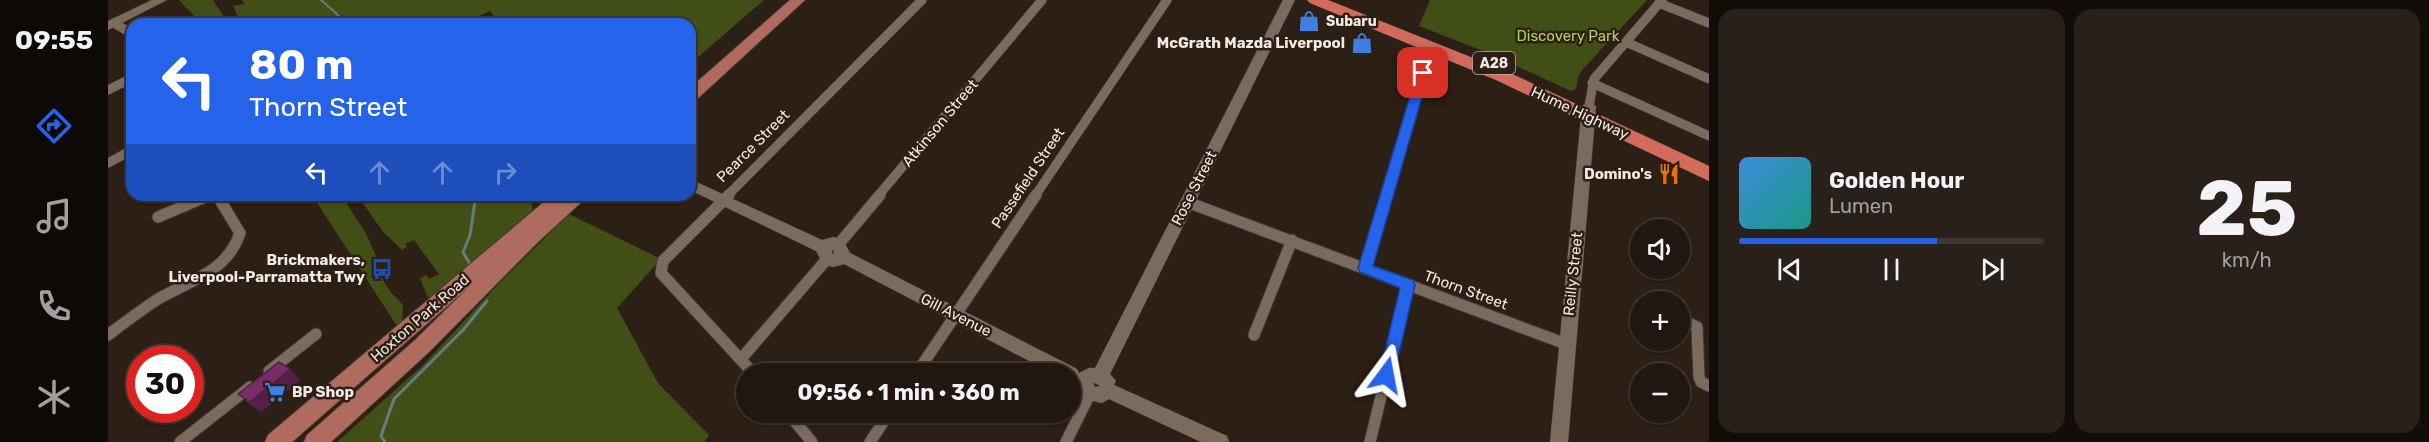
<!DOCTYPE html>
<meta charset="utf-8">
<style>
body{margin:0;font-family:Rubik,sans-serif;background:#292019;color:#f1f3f6;height:100vh;display:flex;flex-direction:column;font-size:22px;white-space:nowrap}
*{box-sizing:border-box;margin:0}
p{font-size:20px;color:#a29f9f}
.icon{flex:none;width:33px;height:33px;fill:none;stroke:currentColor;stroke-width:2;stroke-linecap:round;stroke-linejoin:round}
.map{position:relative;flex:1;overflow:hidden}
.panel{display:flex;flex-direction:column;gap:9px;padding:9px;background:#120d09;width:720px}
.panel>*{flex:none}
.hud{position:absolute;left:18px;top:18px;width:570px;height:183px;border-radius:18px;box-shadow:0 2px 4px #0004,0 0 0 2px #3e3630;background:#2563eb;color:#fff;overflow:hidden}
.fabs{position:absolute;left:1522px;top:219px;display:grid;gap:12px}
.fabs a{display:grid;place-items:center;width:60px;height:60px;border-radius:50%;background:#211710;box-shadow:0 2px 4px #0004,0 0 0 2px #3e3630;font-size:30px}
.speed{position:absolute;left:18px;top:345px;display:flex;gap:12px;font-size:30px;font-weight:700;text-align:center}
.speed>*{display:grid;place-content:center;width:78px;height:78px;border-radius:50%;background:#211710;box-shadow:0 2px 4px #0004,0 0 0 2px #3e3630;line-height:1}
.speed .limit{border:9px solid #d22;background:#fff;color:#111}
.pin{position:absolute;display:grid;place-items:center;width:51px;height:51px;color:#fff;margin:-26px;border-radius:12px;box-shadow:0 3px 9px #0006}
.me{position:absolute;width:66px;margin:-33px;rotate:13deg;stroke-linejoin:round;filter:drop-shadow(0 0 4px #0008)}
.turn{display:flex;align-items:center;gap:21px;height:126px;padding:0 24px;font-size:27px}
.turn .icon{width:78px;height:78px;stroke-width:2.5}
.turn b{display:block;font-size:42px;line-height:51px}
.lanes{display:flex;align-items:center;height:57px;padding:0 24px;background:#0003;justify-content:center;gap:30px;direction:ltr}
.lanes .off{opacity:.35}
.panel .tile{flex:1;display:flex;flex-direction:column;justify-content:center;gap:9px;min-width:0;padding:0 21px;border-radius:18px;background:#292019}
.panel .dial{align-items:center;gap:0}
.dial b{font-size:78px;line-height:1}
.song{display:flex;align-items:center;gap:18px}
.cover{width:72px;height:72px;border-radius:9px;background:linear-gradient(135deg,hsl(210 70% 55%),hsl(170 70% 35%))}
.played{height:6px;border-radius:3px;background:linear-gradient(90deg,#2563eb 65%,#3e3630 65%)}
.keys{display:flex;justify-content:space-around;direction:ltr}
.panel .tiles{flex:1;display:grid;gap:9px;grid-template-columns:repeat(2,1fr)}
.trip{position:absolute;left:628px;top:363px;width:345px;height:60px;border-radius:30px;background:#211710;box-shadow:0 2px 4px #0004,0 0 0 2px #3e3630;font-weight:700;line-height:60px;text-align:center}
main{display:flex;flex:1;min-height:0}
.menu{display:flex;flex-direction:column;width:108px;justify-content:space-around;align-items:center;background:#0d0906;color:#a29f9f}
.menu .icon{width:42px;height:42px}
.menu .selected{color:#2563eb}
.menu b{font-size:27px;color:#f1f3f6}
.map>svg:first-child{display:block}
</style>
<main>
<nav class="menu">
<b>09:55</b>
<svg class="icon selected" aria-label="directions" viewBox="0 0 24 24"><path d="M12 3l9 9-9 9-9-9zM9 14v-3h6M13 9l2 2-2 2"/></svg>
<svg class="icon" aria-label="music" viewBox="0 0 24 24"><path d="M9 18V5l10-2v13"/><circle cx="6" cy="18" r="3"/><circle cx="16" cy="16" r="3"/></svg>
<svg class="icon" aria-label="phone" viewBox="0 0 24 24"><path d="M5 4h4l2 5-3 2q2 4 5 5l2-3 5 2v4C11 20 4 13 5 4z"/></svg>
<svg class="icon" aria-label="climate" viewBox="0 0 24 24"><path d="M12 3v18M4 7l16 10M4 17L20 7"/></svg>
</nav>
<div class="map">
<svg width="1601" height="442" viewBox="0 0 1601 442">
<rect width="100%" height="100%" fill="#2c1f15"/>
<g fill="#414f17">
<polygon points="71,0 105,0 121,24 94,24"/>
<polygon points="134,0 656,0 582,64 582,24 391,24 382,11 353,24 133,24 125,6 137,4"/>
<polygon points="1322,0 1539,0 1475,69 1470,77 1468,89 1463,91 1373,50 1311,26"/>
<polygon points="204,195 233,195 257,232 270,260 264,263 282,291 295,305 294,321 289,326"/>
<polygon points="249,195 409,195 423,202 425,211 330,292 320,298 312,278 318,275 321,279 331,274 306,240 297,244 299,247 294,250 276,233"/>
<polygon points="461,214 553,259 509,308 550,383 601,435 596,442 229,442 315,365 394,280"/>
</g>
<g fill="none" stroke-linecap="round" stroke-linejoin="round">
<polyline stroke="#627e82" stroke-width="2" points="213,0 229,14 236,24"/>
<g stroke="#627e82" stroke-width="3">
<polyline points="362,264 355,252 362,235 368,195"/>
<polyline points="277,442 273,436 286,399 355,330 379,301"/>
</g>
<defs>
<g id="street-far1">
<polyline points="1551,3 1601,23"/>
<polyline points="6,23 24,34"/>
<polyline points="1518,42 1601,79"/>
<polyline points="1484,83 1601,136"/>
<polyline points="0,90 24,78"/>
<polyline points="1481,106 1486,79 1554,0"/>
<polyline points="0,163 24,150"/>
<polyline points="99,196 102,195"/>
<polyline points="619,196 814,0"/>
<polyline points="770,196 934,0"/>
<polyline points="927,196 1059,0"/>
<polyline points="1279,196 1322,46"/>
</g>
<g id="street">
<polyline points="621,195 555,261 553,273 646,374"/>
<polyline points="1079,202 1458,344"/>
<polyline points="50,217 102,195"/>
<polyline points="730,245 772,195"/>
<polyline points="1258,268 1279,195"/>
<polyline points="1572,319 1589,327 1591,377 1593,382 1601,386"/>
<path d="M 0,335 C 16,323 33,310 50,299 C 83,280 119,272 132,233 L 109,195"/>
<polyline points="1146,335 1184,240"/>
<polyline points="633,359 719,259"/>
<polyline points="161,371 208,334"/>
<polyline points="808,374 928,195"/>
<polyline points="679,412 704,442"/>
<polyline points="72,442 142,387"/>
<polyline points="762,442 782,412"/>
<polyline points="958,442 982,394"/>
<polyline points="1262,442 1300,285"/>
</g>
<g id="secondary">
<polygon points="44,0 59,0 0,30 0,21"/>
<path d="M 1175,0 L 1187,0 L 1002,374 L 1008,381 L 1006,385 L 1119,436 L 1121,442 L 1093,442 L 1001,399 L 994,403 L 976,399 L 968,388 L 967,380 L 963,381 L 963,374 L 946,374 L 736,264 L 725,267 L 715,264 L 708,251 L 582,190 L 582,179 L 714,240 L 725,237 L 735,240 L 742,253 L 969,369 L 971,373 L 981,368 L 987,368 ZM 725,249 L 726,252 L 725,255 L 724,252 ZM 985,382 L 992,386 L 987,387 Z"/>
<polygon points="1481,102 1488,106 1460,442 1442,442 1474,106"/>
</g>
<g id="primary">
<polygon points="682,0 697,0 588,100 582,101 582,88"/>
<polygon points="444,195 481,195 430,242 321,352 223,442 196,442 199,435 307,340 362,286 184,442 157,442 160,435"/>
</g>
<polygon id="highway" points="1199,0 1220,0 1400,72 1601,166 1601,181 1388,80 1202,3"/>
</defs>
<use href="#street-far1" stroke="#453a33" stroke-width="10"/>
<use href="#street" stroke="#453a33" stroke-width="13"/>
<use href="#secondary" stroke="#453a33" stroke-width="1"/>
<use href="#primary" stroke="#453a33" stroke-width="2"/>
<use href="#highway" stroke="#453a33" stroke-width="1"/>
<use href="#street-far1" stroke="#7b6b5f" stroke-width="9"/>
<use href="#street" stroke="#7b6b5f" stroke-width="11"/>
<use href="#secondary" fill="#7b6b5f" fill-rule="evenodd"/>
<use href="#primary" fill="#af6b5d" fill-rule="evenodd"/>
<use href="#highway" fill="#d26b5c" fill-rule="evenodd"/>
</g>
<polygon fill="#652858" points="192,380 153,412 142,404 130,394"/>
<polygon fill="#522047" points="182,369 192,380 153,412 142,402"/>
<polygon fill="#752e66" stroke="#522047" stroke-width="1.5" points="171,362 182,369 142,402 130,394"/>
<polygon fill="#2563eb" stroke="#184099" stroke-width="1.5" points="1315,69 1321,73 1265,266 1305,280 1307,285 1286,375 1284,379 1278,381 1273,379 1271,375 1292,288 1252,272 1250,268 1309,73"/>
<defs>
<symbol id="shop-bare" viewBox="-9 -9 18 18"><path d="M-5-2.5h2.3a2.7 3.5 0 0 1 5.4 0H5L5.5 6h-11ZM-1.5-2.5h3a1.5 2.3 0 0 0-3 0Z" fill="#3f7fe0" stroke="#2c1f15" stroke-width="2.5" paint-order="stroke"/></symbol>
<symbol id="restaurant-bare" viewBox="-9 -9 18 18"><path d="M-5-6h1v4h1v-4h1v4h1v-4h1v5L-1.5 .5V6h-2V.5L-5-1ZM5-6V6H3V1.5H1.5Q1.5-4 5-6Z" fill="#e8710a" stroke="#2c1f15" stroke-width="2.5" paint-order="stroke"/></symbol>
<symbol id="bus-bare" viewBox="-9 -9 18 18"><path d="M-5-6H5V4H4V6H2V4H-2V6H-4V4H-5ZM-3.5-4V0h7V-4ZM-3.5 1.2v1.5H-2V1.2ZM2 1.2v1.5H3.5V1.2Z" fill="#1a4fb4" stroke="#2c1f15" stroke-width="2.5" paint-order="stroke"/></symbol>
<symbol id="supermarket-bare" viewBox="-9 -9 18 18"><path d="M-6-5.5h2.5l.6 2H6L4.5 2H-2.5L-4.4-4H-6ZM-1.5 3.2a1.3 1.3 0 1 0 .1 0ZM3 3.2a1.3 1.3 0 1 0 .1 0Z" fill="#3f7fe0" stroke="#2c1f15" stroke-width="2.5" paint-order="stroke"/></symbol>
</defs>
<g fill-rule="evenodd">
<use href="#shop-bare" x="1186" y="6" width="30" height="30"/>
<use href="#shop-bare" x="1239" y="28" width="30" height="30"/>
<use href="#restaurant-bare" x="1546" y="159" width="30" height="30"/>
<use href="#bus-bare" x="259" y="254" width="30" height="30"/>
<use href="#supermarket-bare" x="152" y="377" width="30" height="30"/>
</g>
<g text-anchor="middle" stroke-width="5" stroke-linejoin="round" paint-order="stroke">
<g font-size="14" font-weight="bold" fill="#f2e9e2" stroke="#2c1f15" text-anchor="start">
<text x="1218" y="26">Subaru</text>
</g>
<rect fill="#2c1f15" stroke="#b7aca4" stroke-width="1.5" x="1365" y="52" width="42" height="22" rx="4.5"/>
<g font-size="14" font-weight="bold" fill="#f2e9e2">
<text x="1386" y="68">A28</text>
</g>
<g font-size="15" fill="#b2d257" stroke="#2c1f15">
<text x="1460" y="41">Discovery Park</text>
</g>
<g font-size="15" font-weight="bold" fill="#f2e9e2" stroke="#2c1f15" text-anchor="end">
<text x="1237" y="48">McGrath Mazda Liverpool</text>
<text x="1544" y="179">Domino's</text>
<text x="257" y="265">Brickmakers,<tspan x="257" dy="17">Liverpool-Parramatta Twy</tspan></text>
<text x="184" y="397" text-anchor="start">BP Shop</text>
</g>
<g font-size="15" fill="#f2e9e2" stroke="#2c1f15">
<text transform="translate(1472 113) rotate(25)" y="5">Hume Highway</text>
<text transform="translate(832 123) rotate(-50)" y="5">Atkinson Street</text>
<text transform="translate(645 146) rotate(-45)" y="5">Pearce Street</text>
<text transform="translate(920 178) rotate(-56)" y="5">Passefield Street</text>
<text transform="translate(1086 188) rotate(-63)" y="5">Rose Street</text>
<text transform="translate(1465 274) rotate(-84)" y="5">Reilly Street</text>
<text transform="translate(1358 290) rotate(20)" y="5">Thorn Street</text>
<text transform="translate(848 315) rotate(27)" y="5">Gill Avenue</text>
<text transform="translate(312 318) rotate(-41)" y="5">Hoxton Park Road</text>
</g>
</g>
</svg>
<div class="fabs">
<a><svg class="icon" aria-label="sound" viewBox="0 0 24 24"><path d="M4 9h4l5-4v14l-5-4H4zM17 9q2 3 0 6"/></svg></a>
<a>+</a>
<a>−</a>
</div>
<div class="speed"><div class="limit">30</div></div>
<div class="pin" style="left:1315px;top:73px;background:#d93025"><svg class="icon" aria-label="arrive" viewBox="0 0 24 24"><path d="M6 21V4h12l-3 4 3 4H6"/></svg></div>
<svg class="me" style="left:1278px;top:375px" viewBox="-20 -20 40 40"><path d="M0-17L14 15 0 8-14 15z" fill="#2563eb" stroke="#fff" stroke-width="4"/></svg>
<div class="trip">09:56 · 1 min · 360 m</div>
<div class="hud">
<div class="turn"><svg class="icon" aria-label="left" viewBox="0 0 24 24"><path d="M17 20v-9H6M10 6l-5 5 5 5"/></svg><div><b>80 m</b>Thorn Street</div></div>
<div class="lanes"><svg class="icon" aria-label="left" viewBox="0 0 24 24"><path d="M17 20v-9H6M10 6l-5 5 5 5"/></svg><svg class="icon off" aria-label="ahead" viewBox="0 0 24 24"><path d="M12 20V5M6 11l6-6 6 6"/></svg><svg class="icon off" aria-label="ahead" viewBox="0 0 24 24"><path d="M12 20V5M6 11l6-6 6 6"/></svg><svg class="icon off" aria-label="right" viewBox="0 0 24 24"><path d="M7 20v-9h11M14 6l5 5-5 5"/></svg></div>
</div>
</div>
<section class="panel">
<div class="tiles">
<div class="tile">
<div class="song"><i class="cover"></i><div><b>Golden Hour</b><p>Lumen</p></div></div>
<div class="played"></div>
<div class="keys"><svg class="icon" aria-label="previous" viewBox="0 0 24 24"><path d="M18 5L8 12l10 7zM5 5v14"/></svg><svg class="icon" aria-label="pause" viewBox="0 0 24 24"><path d="M8 5v14M16 5v14"/></svg><svg class="icon" aria-label="next" viewBox="0 0 24 24"><path d="M6 5l10 7-10 7zM19 5v14"/></svg></div>
</div>
<div class="tile dial"><b>25</b><p>km/h</p></div>
</div>
</section>
</main>
